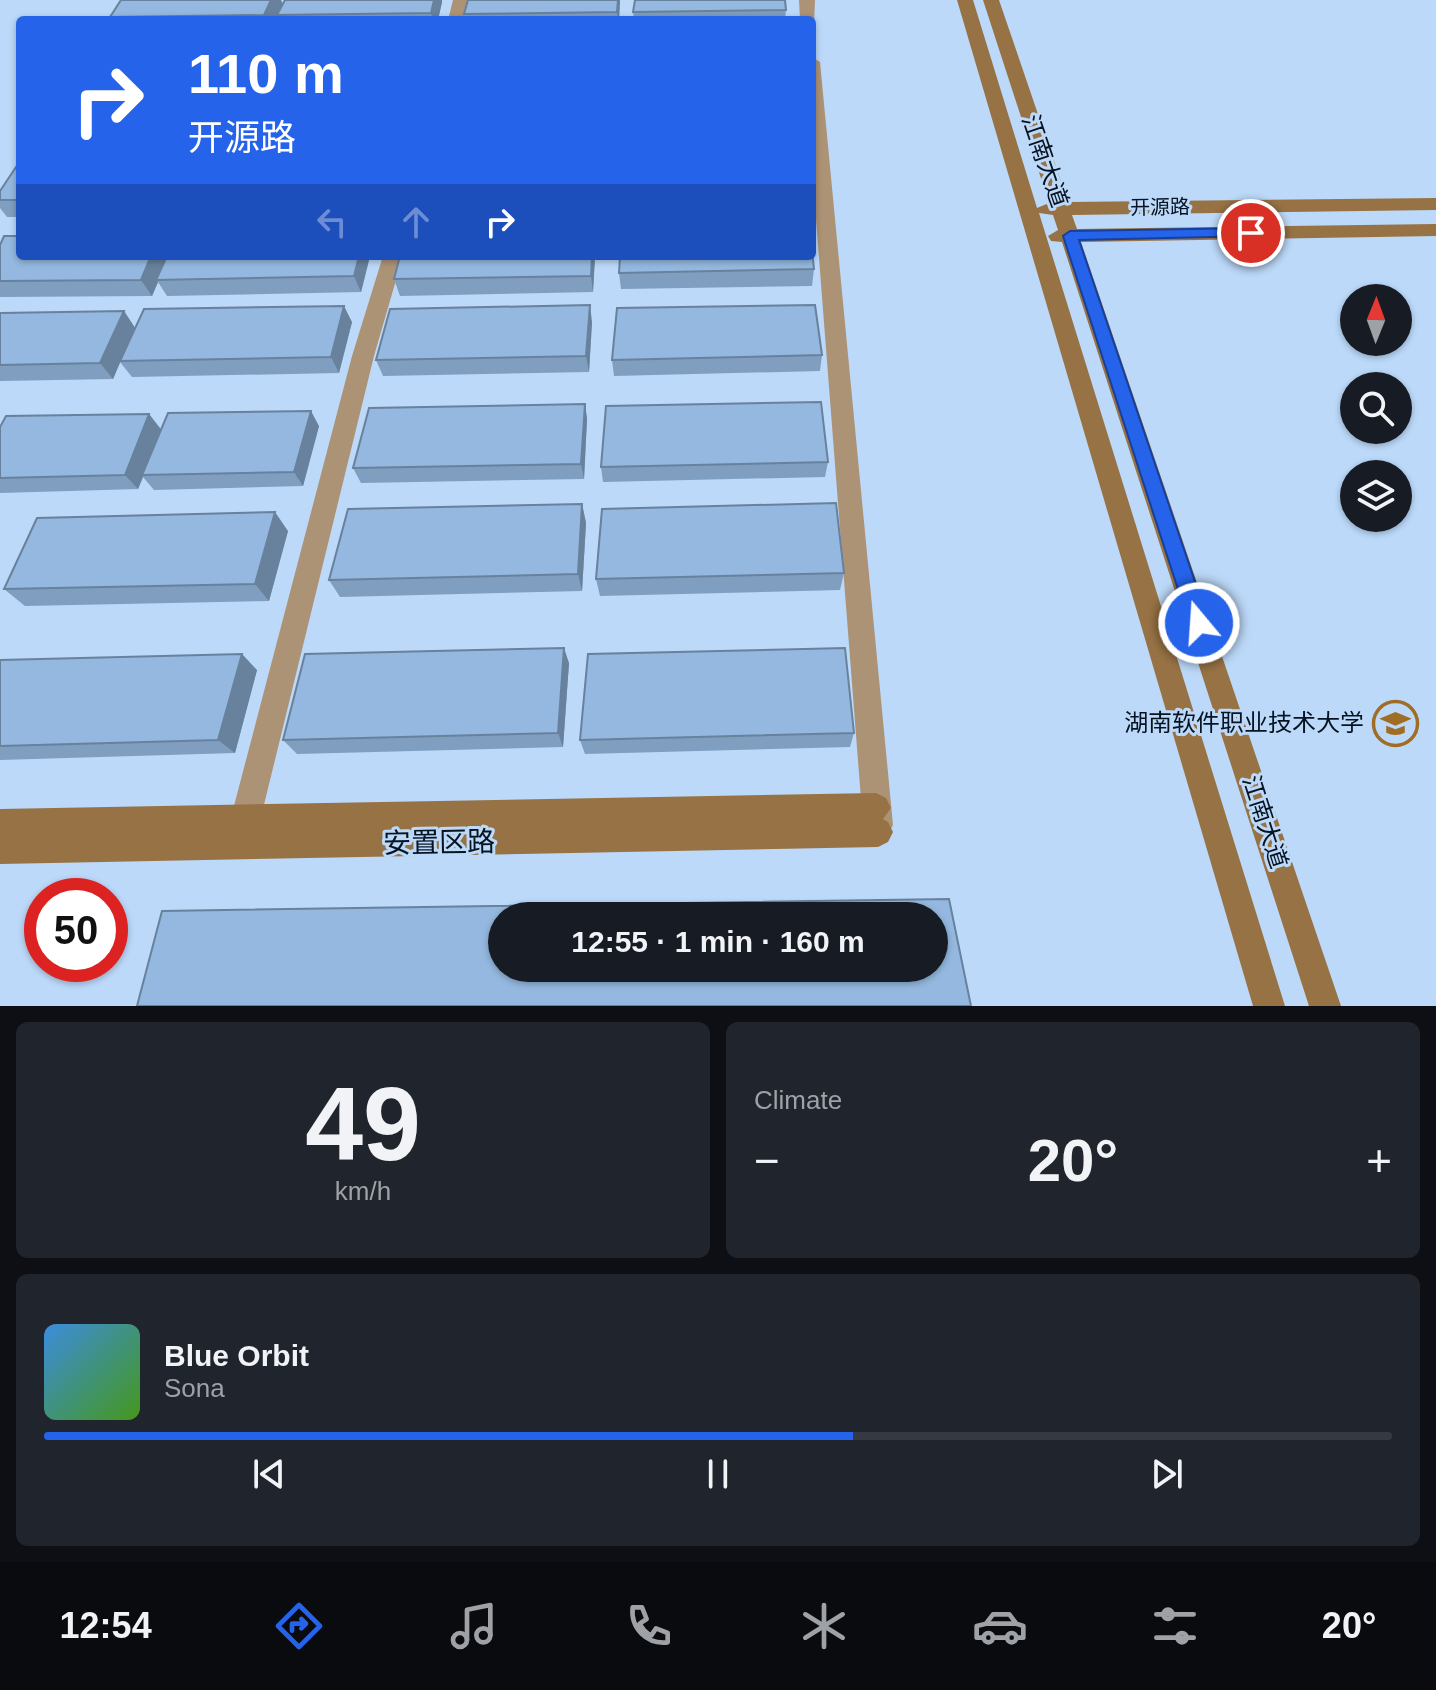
<!DOCTYPE html>
<meta charset="utf-8">
<style>
body{margin:0;font-family:Arial,"Noto Sans SC",sans-serif;background:#20242c;color:#f1f3f6;height:100vh;display:flex;flex-direction:column;font-size:30px;white-space:nowrap}
*{box-sizing:border-box;margin:0}
p{font-size:26px;color:#9ea1a6}
.icon{flex:none;width:44px;height:44px;fill:none;stroke:currentColor;stroke-width:2;stroke-linecap:round;stroke-linejoin:round}
.map{position:relative;height:1006px;overflow:hidden}
.sheet{display:flex;flex-direction:column;gap:16px;padding:16px;background:#0d0f14;flex:1}
.sheet>*{flex:none}
.hud{position:absolute;left:16px;top:16px;width:800px;height:244px;border-radius:8px;box-shadow:0 2px 6px #0004;background:#2563eb;color:#fff;overflow:hidden}
.needle{width:52px;rotate:1deg}
.buttons{position:absolute;left:1340px;top:284px;display:grid;gap:16px}
.buttons a{display:grid;place-items:center;width:72px;height:72px;border-radius:50%;background:#171b24;box-shadow:0 2px 6px #0004;font-size:40px}
.speed{position:absolute;left:24px;top:878px;display:flex;gap:16px;font-size:40px;font-weight:700;text-align:center}
.speed>*{display:grid;place-content:center;width:104px;height:104px;border-radius:50%;background:#171b24;box-shadow:0 2px 6px #0004;line-height:1}
.speed .limit{border:12px solid #d22;background:#fff;color:#111}
.pin{position:absolute;display:grid;place-items:center;width:68px;height:68px;color:#fff;margin:-34px;border:4px solid #fff;border-radius:50%;box-shadow:0 2px 8px #0007}
.me{position:absolute;width:88px;margin:-44px;rotate:342deg;stroke-linejoin:round;filter:drop-shadow(0 0 6px #0008)}
.turn{display:flex;align-items:center;gap:28px;height:168px;padding:0 40px;font-size:36px}
.turn .icon{width:104px;height:104px;stroke-width:2.5}
.turn b{display:block;font-size:56px;line-height:68px}
.lanes{display:flex;align-items:center;height:76px;padding:0 40px;background:#0003;justify-content:center;gap:40px;direction:ltr}
.lanes .off{opacity:.35}
.big{font-size:60px;font-weight:600;line-height:1.1}
.sheet .tile{flex:1;display:flex;flex-direction:column;justify-content:center;gap:12px;min-width:0;padding:0 28px;border-radius:12px;background:#20242c}
.sheet .dial{align-items:center;gap:0}
.dial b{font-size:104px;line-height:1}
.song{display:flex;align-items:center;gap:24px}
.cover{width:96px;height:96px;border-radius:12px;background:linear-gradient(135deg,hsl(210 70% 55%),hsl(100 70% 35%))}
.played{height:8px;border-radius:4px;background:linear-gradient(90deg,#2563eb 60%,#363941 60%)}
.keys{display:flex;justify-content:space-around;direction:ltr}
.heat{display:flex;justify-content:space-between;align-items:center;font-size:44px;direction:ltr}
.sheet .tiles{flex:1;display:grid;gap:16px;grid-template-columns:1fr 1fr}
.tile:last-child{grid-column:span 2}
.trip{position:absolute;left:488px;top:902px;width:460px;height:80px;border-radius:40px;background:#171b24;box-shadow:0 2px 6px #0004;font-weight:600;line-height:80px;text-align:center}
.tabs{display:flex;height:128px;justify-content:space-around;align-items:center;background:#090b0e;color:#9ea1a6}
.tabs .icon{width:56px;height:56px}
.tabs .on{color:#2563eb}
.tabs b{font-size:36px;color:#f1f3f6}
.map>svg:first-child{display:block}
</style>
<div class="map">
<svg width="1436" height="1006" viewBox="0 0 1436 1006">
<rect width="100%" height="100%" fill="#bcd9f9"/>
<g fill="none" stroke-linecap="round" stroke-linejoin="round">
<g fill="#ad9375" fill-rule="evenodd">
<polygon points="453,0 469,0 464,20 448,20"/>
<polygon points="799,0 815,0 814,23 812,20 800,20"/>
<polygon points="812,57 820,62 893,825 888,835 878,840 868,835 863,825 812,168"/>
<polygon points="383,256 403,256 374,356 260,821 255,831 245,836 235,831 230,821 352,356"/>
</g>
<g fill="#977244" fill-rule="evenodd">
<polygon points="957,0 973,0 1037,208 1049,203 983,0 999,0 1068,202 1436,198 1436,210 1072,215 1077,229 1436,224 1436,236 1081,242 1341,1006 1309,1006 1062,242 1051,241 1048,236 1058,230 1053,215 1039,213 1285,1006 1253,1006"/>
<polygon points="876,793 886,798 891,808 883,819 888,822 893,832 888,842 878,847 0,864 0,809"/>
</g>
</g>
<g fill="#7f9ec0">
<polygon points="285,0 442,0 442,2 438,20 279,20 278,17 276,20 111,20 110,17 283,4"/>
<polygon points="620,0 619,20 466,20 464,14"/>
<polygon points="786,10 785,20 634,20 633,12"/>
<polygon points="20,161 20,217 7,217 0,208 0,191"/>
<polygon points="0,245 20,256 370,256 361,292 167,296 158,282 152,296 0,297"/>
<polygon points="400,256 595,256 593,292 400,296 394,279"/>
<polygon points="814,269 812,286 621,289 619,273"/>
<polygon points="124,311 135,328 352,322 339,373 132,377 120,362 113,379 0,381 0,313"/>
<polygon points="592,322 589,372 383,376 376,360"/>
<polygon points="822,355 820,371 614,376 612,360"/>
<polygon points="585,404 587,419 584,479 361,483 353,468"/>
<polygon points="149,414 161,429 319,426 303,486 154,490 143,477 138,489 0,493 0,427"/>
<polygon points="828,462 825,477 603,482 601,467"/>
<polygon points="582,504 586,523 582,591 340,597 329,580"/>
<polygon points="288,531 269,601 25,606 4,589"/>
<polygon points="844,573 840,590 600,596 596,579"/>
<polygon points="0,660 257,670 235,753 0,760"/>
<polygon points="569,663 563,747 297,754 283,740"/>
<polygon points="854,733 850,747 585,754 580,740"/>
</g>
<g fill="#68819c">
<polygon points="271,0 281,0 283,4 276,20 266,20 264,15"/>
<polygon points="434,0 442,0 442,2 438,20 433,20 431,13"/>
<polygon points="618,0 620,0 619,20 618,20 617,12"/>
<polygon points="151,256 169,256 156,280 158,282 152,296 141,280"/>
<polygon points="359,256 370,256 361,292 354,276"/>
<polygon points="592,256 595,256 593,292 591,276"/>
<polygon points="590,305 592,322 589,372 586,356"/>
<polygon points="344,306 352,322 339,373 331,357"/>
<polygon points="124,311 135,328 113,379 100,363"/>
<polygon points="585,404 587,419 584,479 581,464"/>
<polygon points="311,411 319,426 303,486 294,472"/>
<polygon points="149,414 161,430 142,475 143,477 138,489 125,475"/>
<polygon points="582,504 586,523 582,591 578,574"/>
<polygon points="275,512 288,531 269,601 255,584"/>
<polygon points="564,648 569,663 563,747 558,733"/>
<polygon points="242,654 257,670 235,753 218,740"/>
</g>
<g fill="#94b8df" stroke="#68819c" stroke-width="2" fill-rule="evenodd">
<polygon points="121,0 271,0 264,15 110,17"/>
<polygon points="285,0 434,0 431,13 277,15"/>
<polygon points="468,0 618,0 617,12 464,14"/>
<polygon points="635,0 785,0 786,10 633,12"/>
<polygon points="20,161 20,200 0,200 0,191"/>
<polygon points="4,236 20,236 20,256 151,256 141,280 0,281 0,245"/>
<polygon points="812,251 814,269 619,273 620,256 812,256"/>
<polygon points="167,256 359,256 354,276 156,280"/>
<polygon points="400,256 592,256 591,276 394,279"/>
<polygon points="590,305 586,356 376,360 390,309"/>
<polygon points="815,305 822,355 612,360 617,308"/>
<polygon points="344,306 331,357 120,361 144,309"/>
<polygon points="124,311 100,363 0,365 0,313"/>
<polygon points="821,402 828,462 601,467 606,406"/>
<polygon points="585,404 581,464 353,468 369,408"/>
<polygon points="311,411 294,472 142,475 168,413"/>
<polygon points="149,414 125,475 0,478 0,427 6,416"/>
<polygon points="836,503 844,573 596,579 602,509"/>
<polygon points="582,504 578,574 329,580 348,509"/>
<polygon points="275,512 255,584 4,589 37,518"/>
<polygon points="564,648 558,733 283,740 305,654"/>
<polygon points="845,648 854,733 580,740 588,654"/>
<polygon points="242,654 218,740 0,746 0,660"/>
<path d="M 949,899 L 971,1006 L 137,1006 L 162,911 ZM 502,916 L 934,916 L 934,968 L 502,968 Z"/>
</g>
<polygon fill="#2563eb" stroke="#184099" stroke-width="2" points="1251,228 1258,233 1256,236 1079,240 1209,623 1206,629 1199,632 1192,629 1189,623 1063,236 1070,231"/>
<defs>
<symbol id="university-ring" viewBox="-11 -11 22 22"><circle r="9.5" fill="#bcd9f9" stroke="#a06d24" stroke-width="1.5"/><path d="M0-5L7-2L0 1L-7-2ZM-4 1L0 2.5L4 1V4Q0 6-4 4Z" fill="#a06d24"/></symbol>
</defs>
<g fill-rule="evenodd">
<use href="#university-ring" x="1370" y="698" width="51" height="51"/>
</g>
<g text-anchor="middle" stroke-width="6" stroke-linejoin="round" paint-order="stroke">
<g font-size="20" fill="#061320" stroke="#bcd9f9">
<text transform="translate(1160 207) rotate(-1)" y="7">开源路</text>
</g>
<g font-size="24" fill="#061320" stroke="#bcd9f9">
<text transform="translate(1045 161) rotate(71)" y="8">江南大道</text>
<text transform="translate(1265 822) rotate(72)" y="8">江南大道</text>
</g>
<g font-size="24" fill="#061320" stroke="#bcd9f9" text-anchor="end">
<text x="1364" y="731">湖南软件职业技术大学</text>
</g>
<g font-size="28" fill="#061320" stroke="#bcd9f9">
<text transform="translate(439 842) rotate(-1)" y="10">安置区路</text>
</g>
</g>
</svg>
<div class="buttons">
<a><svg class="needle" viewBox="-14 -14 28 28"><path d="M0-13l5 13h-10z" fill="#e53935"/><path d="M0 13l5-13h-10z" fill="#9ea1a6"/></svg></a>
<a><svg class="icon" aria-label="search" viewBox="0 0 24 24"><circle cx="10" cy="10" r="6"/><path d="M15 15l6 6"/></svg></a>
<a><svg class="icon" aria-label="layers" viewBox="0 0 24 24"><path d="M12 4l9 5-9 5-9-5zM3 14l9 5 9-5"/></svg></a>
</div>
<div class="speed"><div class="limit">50</div></div>
<div class="pin" style="left:1251px;top:233px;background:#d93025"><svg class="icon" aria-label="arrive" viewBox="0 0 24 24"><path d="M6 21V4h12l-3 4 3 4H6"/></svg></div>
<svg class="me" style="left:1199px;top:623px" viewBox="-20 -20 40 40"><circle r="17" fill="#2563eb" stroke="#fff" stroke-width="3"/><path d="M0-11L8 9 0 5-8 9z" fill="#fff"/></svg>
<div class="trip">12:55 · 1 min · 160 m</div>
<div class="hud">
<div class="turn"><svg class="icon" aria-label="right" viewBox="0 0 24 24"><path d="M7 20v-9h11M14 6l5 5-5 5"/></svg><div><b>110 m</b>开源路</div></div>
<div class="lanes"><svg class="icon off" aria-label="left" viewBox="0 0 24 24"><path d="M17 20v-9H6M10 6l-5 5 5 5"/></svg><svg class="icon off" aria-label="ahead" viewBox="0 0 24 24"><path d="M12 20V5M6 11l6-6 6 6"/></svg><svg class="icon" aria-label="right" viewBox="0 0 24 24"><path d="M7 20v-9h11M14 6l5 5-5 5"/></svg></div>
</div>
</div>
<section class="sheet">
<div class="tiles">
<div class="tile dial"><b>49</b><p>km/h</p></div>
<div class="tile"><p>Climate</p>
<div class="heat"><a>−</a><b class="big">20°</b><a>+</a></div>
</div>
<div class="tile">
<div class="song"><i class="cover"></i><div><b>Blue Orbit</b><p>Sona</p></div></div>
<div class="played"></div>
<div class="keys"><svg class="icon" aria-label="previous" viewBox="0 0 24 24"><path d="M18 5L8 12l10 7zM5 5v14"/></svg><svg class="icon" aria-label="pause" viewBox="0 0 24 24"><path d="M8 5v14M16 5v14"/></svg><svg class="icon" aria-label="next" viewBox="0 0 24 24"><path d="M6 5l10 7-10 7zM19 5v14"/></svg></div>
</div>
</div>
</section>
<nav class="tabs">
<b>12:54</b>
<svg class="icon on" aria-label="directions" viewBox="0 0 24 24"><path d="M12 3l9 9-9 9-9-9zM9 14v-3h6M13 9l2 2-2 2"/></svg>
<svg class="icon" aria-label="music" viewBox="0 0 24 24"><path d="M9 18V5l10-2v13"/><circle cx="6" cy="18" r="3"/><circle cx="16" cy="16" r="3"/></svg>
<svg class="icon" aria-label="phone" viewBox="0 0 24 24"><path d="M5 4h4l2 5-3 2q2 4 5 5l2-3 5 2v4C11 20 4 13 5 4z"/></svg>
<svg class="icon" aria-label="climate" viewBox="0 0 24 24"><path d="M12 3v18M4 7l16 10M4 17L20 7"/></svg>
<svg class="icon" aria-label="car" viewBox="0 0 24 24"><path d="M5 17H2v-5l4-1 3-4h7l3 4 3 1v5h-3M9 17h6M6 11h13"/><circle cx="7" cy="17" r="2"/><circle cx="17" cy="17" r="2"/></svg>
<svg class="icon" aria-label="filters" viewBox="0 0 24 24"><path d="M4 7h16M4 17h16"/><circle cx="9" cy="7" r="2"/><circle cx="15" cy="17" r="2"/></svg>
<b>20°</b>
</nav>
